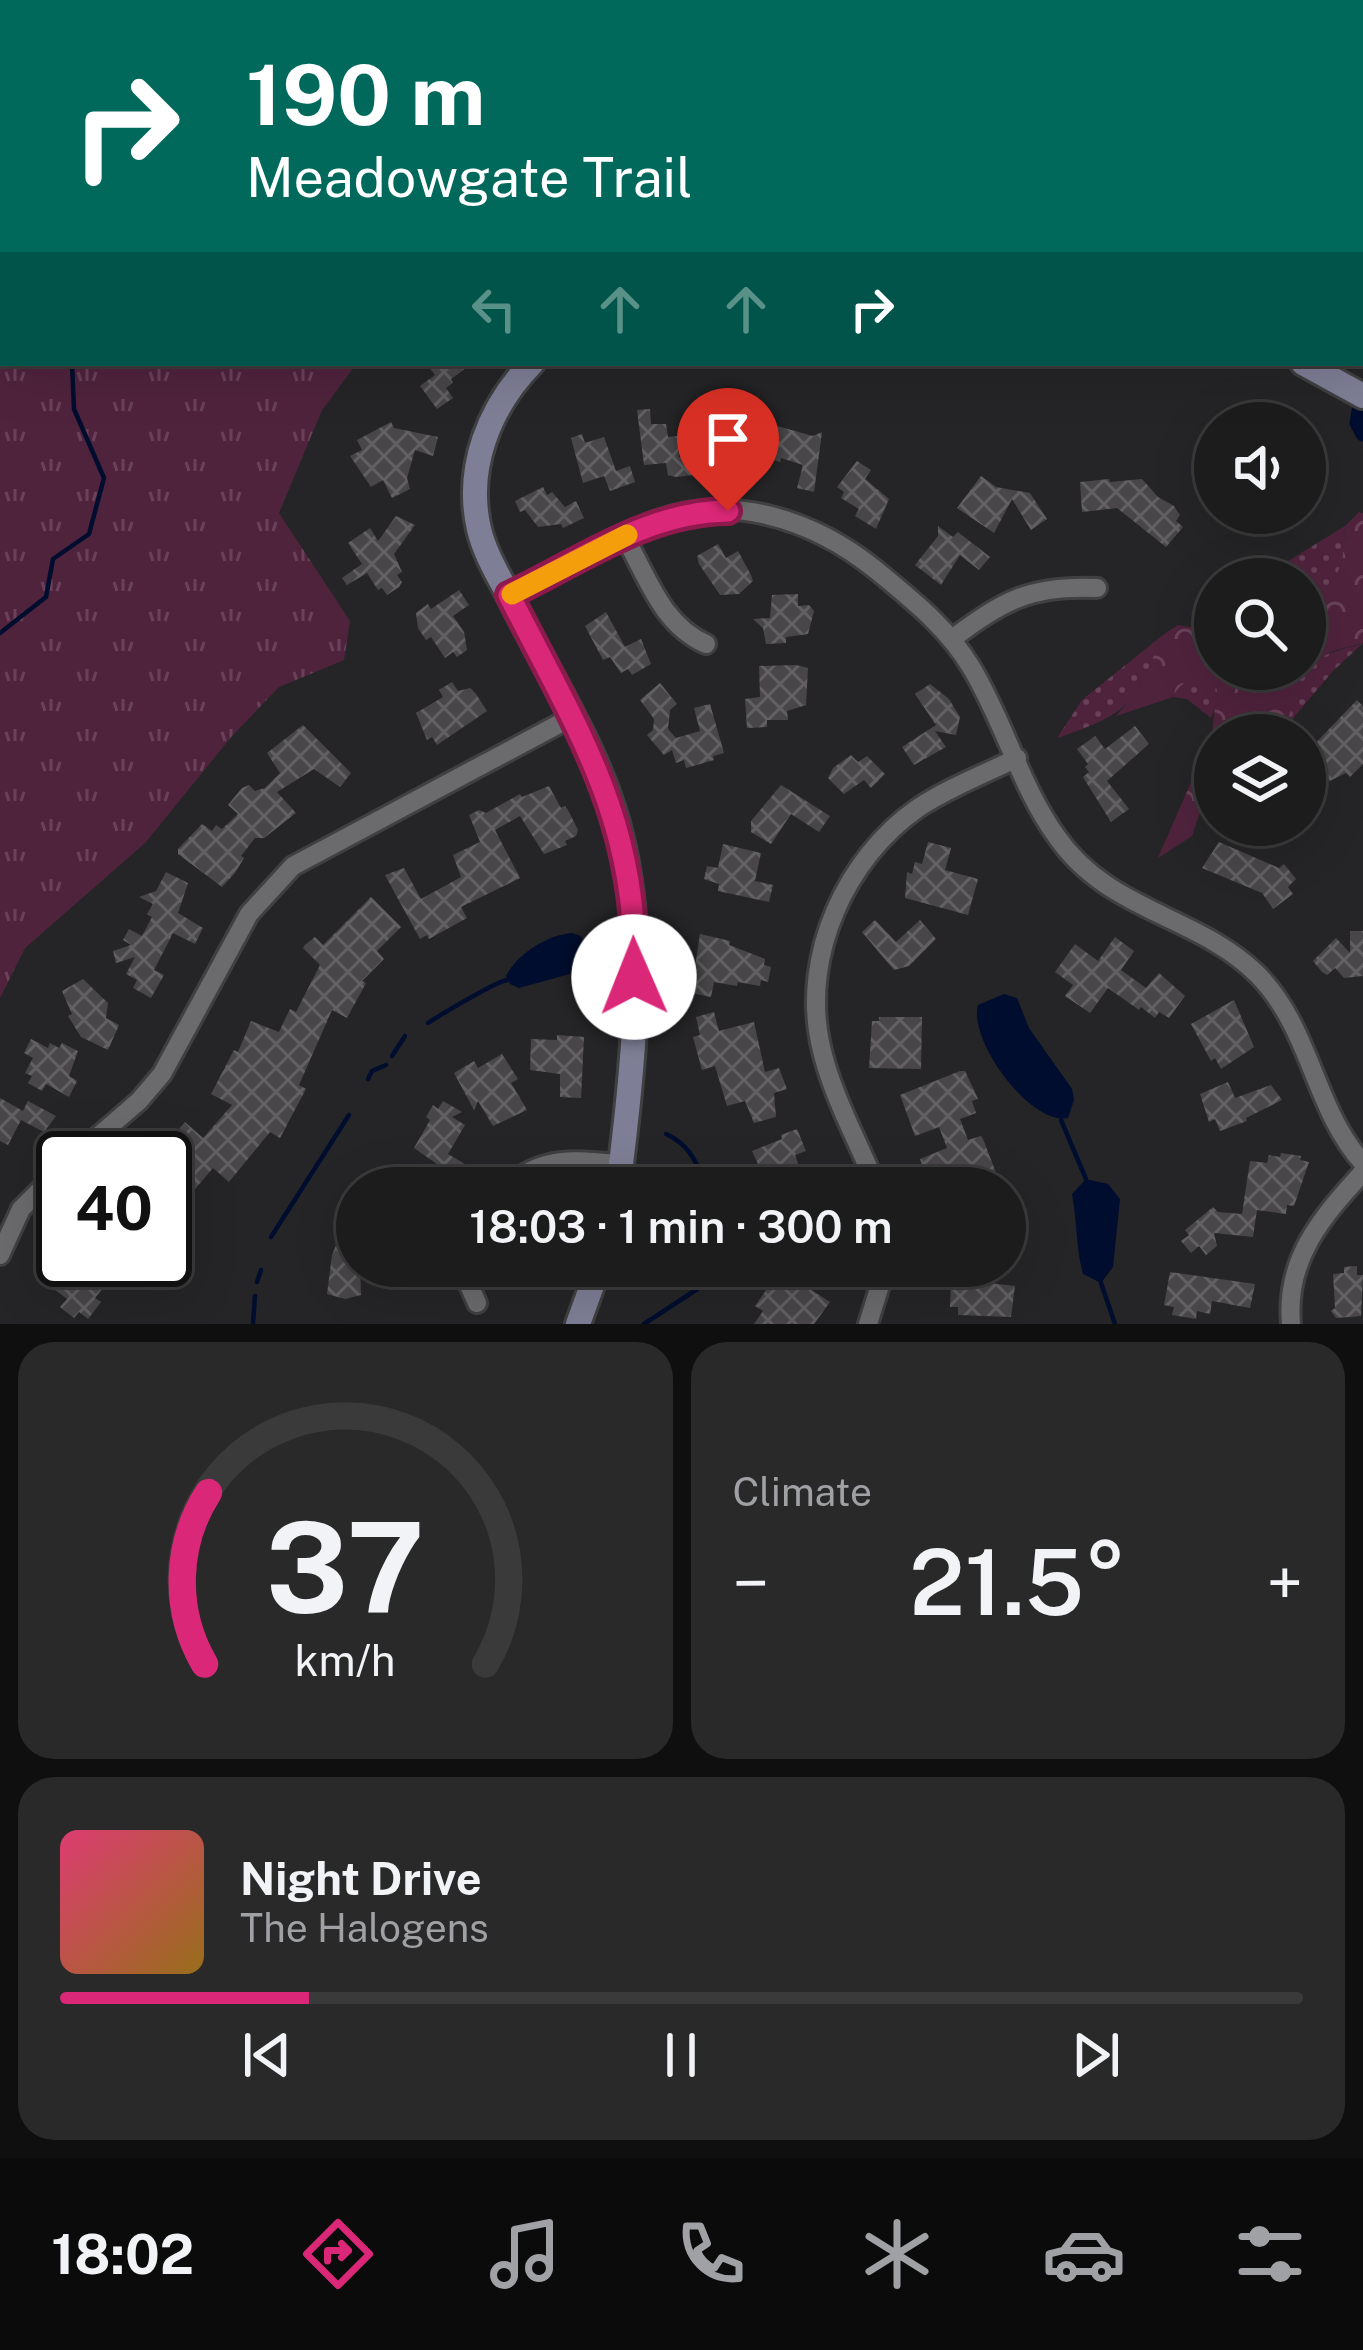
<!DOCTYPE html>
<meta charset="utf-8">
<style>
body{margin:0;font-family:"Public Sans",sans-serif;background:#29292a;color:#f1f3f6;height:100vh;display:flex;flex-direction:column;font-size:45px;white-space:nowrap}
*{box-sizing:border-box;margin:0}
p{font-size:39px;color:#a0a1a4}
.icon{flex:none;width:66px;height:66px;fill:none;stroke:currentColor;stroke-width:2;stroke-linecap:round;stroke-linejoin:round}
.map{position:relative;height:1324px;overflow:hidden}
.sheet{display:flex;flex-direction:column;gap:18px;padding:18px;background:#0f0f10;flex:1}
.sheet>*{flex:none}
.banner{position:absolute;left:0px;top:0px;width:1365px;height:366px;box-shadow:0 12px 48px #0002,0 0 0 3px #3a3a3b;background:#00695c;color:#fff;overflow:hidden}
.controls{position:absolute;left:1194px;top:402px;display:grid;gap:24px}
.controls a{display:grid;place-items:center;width:132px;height:132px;border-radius:50%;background:#1c1c1d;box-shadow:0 12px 48px #0002,0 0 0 3px #3a3a3b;font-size:60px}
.speed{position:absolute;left:36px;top:1131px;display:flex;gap:24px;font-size:60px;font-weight:700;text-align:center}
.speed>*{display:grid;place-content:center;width:156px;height:156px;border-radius:50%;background:#1c1c1d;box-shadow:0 12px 48px #0002,0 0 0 3px #3a3a3b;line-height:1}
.speed .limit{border:6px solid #111;border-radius:18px;background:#fff;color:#111}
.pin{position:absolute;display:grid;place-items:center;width:102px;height:102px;color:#fff;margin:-123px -51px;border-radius:50% 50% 50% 0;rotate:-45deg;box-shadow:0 0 12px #0007}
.pin .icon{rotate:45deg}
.me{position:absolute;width:132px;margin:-66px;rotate:359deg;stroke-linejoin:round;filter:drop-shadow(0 0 9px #0008)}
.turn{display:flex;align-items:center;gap:42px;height:252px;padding:0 48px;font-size:54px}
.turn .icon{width:156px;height:156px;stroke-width:2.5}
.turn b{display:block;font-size:84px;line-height:102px}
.lanes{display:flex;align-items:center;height:114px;padding:0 48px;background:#0003;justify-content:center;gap:60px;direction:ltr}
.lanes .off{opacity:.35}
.big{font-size:90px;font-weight:600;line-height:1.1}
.sheet .tile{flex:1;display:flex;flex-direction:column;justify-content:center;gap:18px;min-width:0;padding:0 42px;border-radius:36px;background:#29292a}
.sheet .dial{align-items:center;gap:0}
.dial svg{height:312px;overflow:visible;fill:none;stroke:#3a3a3b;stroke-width:7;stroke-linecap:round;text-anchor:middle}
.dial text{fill:#f1f3f6;stroke:none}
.song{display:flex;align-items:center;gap:36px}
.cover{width:144px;height:144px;border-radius:18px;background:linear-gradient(135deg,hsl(340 70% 55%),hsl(40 70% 35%))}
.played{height:12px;border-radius:6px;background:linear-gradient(90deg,#db2777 20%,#3a3a3b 20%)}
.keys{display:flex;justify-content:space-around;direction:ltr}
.heat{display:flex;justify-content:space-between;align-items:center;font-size:66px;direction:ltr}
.sheet .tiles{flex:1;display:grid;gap:18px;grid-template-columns:1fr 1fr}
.tile:last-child{grid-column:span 2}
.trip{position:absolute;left:336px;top:1167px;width:690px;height:120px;border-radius:60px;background:#1c1c1d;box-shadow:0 12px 48px #0002,0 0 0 3px #3a3a3b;font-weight:600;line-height:120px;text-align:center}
.menu{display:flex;height:192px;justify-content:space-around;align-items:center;background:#0b0b0c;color:#a0a1a4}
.menu .icon{width:84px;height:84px}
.menu .current{color:#db2777}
.menu b{font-size:54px;color:#f1f3f6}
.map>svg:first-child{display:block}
</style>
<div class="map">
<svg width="1363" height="1324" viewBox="0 0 1363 1324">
<defs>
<pattern id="grass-dots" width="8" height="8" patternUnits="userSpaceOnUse" patternTransform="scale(3)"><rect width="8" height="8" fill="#50233d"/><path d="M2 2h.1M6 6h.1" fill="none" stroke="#694259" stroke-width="1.8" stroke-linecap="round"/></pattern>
<pattern id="forest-crowns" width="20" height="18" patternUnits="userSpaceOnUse" patternTransform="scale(3)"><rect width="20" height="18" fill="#50233d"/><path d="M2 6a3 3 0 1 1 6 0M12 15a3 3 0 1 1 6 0" fill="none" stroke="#694259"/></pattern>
<pattern id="park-tufts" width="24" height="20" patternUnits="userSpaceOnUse" patternTransform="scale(3)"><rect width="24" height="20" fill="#50233d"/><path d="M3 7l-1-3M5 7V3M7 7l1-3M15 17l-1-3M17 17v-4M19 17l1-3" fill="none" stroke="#694259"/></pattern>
<pattern id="building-cross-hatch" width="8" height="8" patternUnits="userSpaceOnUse" patternTransform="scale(3)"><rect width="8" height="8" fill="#484648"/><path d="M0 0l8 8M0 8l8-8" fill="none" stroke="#626062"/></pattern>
</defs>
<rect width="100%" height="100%" fill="#252527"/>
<g fill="url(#grass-dots)">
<path d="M 1345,526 C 1343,569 1341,580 1305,607 L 1305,579 L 1259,579 Z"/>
<path d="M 1163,635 C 1139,704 1125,715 1057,738 L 1082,700 Z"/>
<path d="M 1362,644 L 1333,671 L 1288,724 C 1291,666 1309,657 1362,644 Z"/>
<polygon points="1191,678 1206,681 1217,688 1218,702 1211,718 1187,699 1173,697 1179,685"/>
</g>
<g fill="url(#forest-crowns)">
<path d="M 1359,512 L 1363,513 L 1363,643 L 1333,651 L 1305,666 L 1305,607 C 1341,579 1343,570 1345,526 Z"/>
<path d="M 1178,625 L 1215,632 L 1215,669 L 1302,669 C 1291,690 1294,718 1279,735 L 1215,735 L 1215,798 L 1201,809 L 1192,836 L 1158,858 L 1212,734 L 1217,689 C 1199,675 1183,676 1173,697 L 1116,716 L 1140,688 L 1163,635 Z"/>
</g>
<polygon fill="url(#park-tufts)" points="0,236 3,363 357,363 322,410 279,513 350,621 344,660 279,687 232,736 145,843 25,948 0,998"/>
<g fill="#000d2e">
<path d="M 572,933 L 581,936 L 585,949 L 577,972 L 519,988 L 510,984 L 506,976 C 517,954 547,935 572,933 Z"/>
<path d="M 1004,994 L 1017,998 L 1029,1028 L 1072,1089 L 1074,1100 L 1068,1118 C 1029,1125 968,1039 978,1005 Z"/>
<path d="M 1086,1179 L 1108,1184 L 1120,1199 L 1113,1267 L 1101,1283 L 1083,1274 C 1076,1249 1077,1220 1072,1194 Z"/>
</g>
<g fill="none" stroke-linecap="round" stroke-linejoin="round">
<g stroke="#000d2e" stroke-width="4.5">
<polyline points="1136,0 1139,3"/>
<polyline points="1362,151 1363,151"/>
<polyline points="0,277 3,285"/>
<polyline points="0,633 46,597 53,559 89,534 104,478 74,409 72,363"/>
<path d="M 428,1023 C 440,1015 497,981 507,980"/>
<polyline points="392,1056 405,1036"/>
<polyline points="368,1079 372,1071 386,1065"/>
<polyline points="1061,1120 1086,1179"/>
<path d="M 666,1134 C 692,1146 696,1164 708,1188"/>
<polyline points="271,1237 349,1115"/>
<polyline points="257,1282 261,1270"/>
<polyline points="1101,1283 1115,1324"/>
<polyline points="253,1324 255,1296"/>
<polyline points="644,1324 705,1284 719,1266"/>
</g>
<g stroke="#000d2e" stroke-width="15">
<polyline points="0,240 3,241"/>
<polyline points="1362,325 1363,325"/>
<polyline points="1359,411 1357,423 1363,434"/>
</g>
</g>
<g fill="url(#building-cross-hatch)">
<polygon points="426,363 473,363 451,379 453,383 446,388 453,398 437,409 420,386 435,375"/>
<polygon points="650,409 651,424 666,424 668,437 677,436 679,457 692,455 693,464 718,463 720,432 741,434 740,441 772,443 777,426 813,436 822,432 814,492 797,488 803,465 781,458 780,462 752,454 752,477 712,473 676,477 668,475 666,463 644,465 637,410"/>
<polygon points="391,422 394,428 438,437 433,456 415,450 407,478 410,489 392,498 383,480 371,487 350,456 362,450 357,440"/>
<polygon points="582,434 585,443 604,437 616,471 630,466 635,482 610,491 604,476 583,483 571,438"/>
<polygon points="857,461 871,470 865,479 889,499 876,529 855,516 859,509 841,498 844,492 837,487"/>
<polygon points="981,476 996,487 1030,493 1047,519 1031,530 1012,499 994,533 957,508"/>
<polygon points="1109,479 1110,482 1142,479 1158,497 1174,506 1180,515 1176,521 1183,527 1166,547 1117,508 1082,512 1080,482"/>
<polygon points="543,487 547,495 552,492 565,507 576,501 584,518 563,528 561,524 538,527 525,510 520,512 515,501"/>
<polygon points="396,516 415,525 394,554 402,572 397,575 402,582 399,587 387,595 382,588 378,590 367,573 347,585 342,578 362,564 348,543 370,528 378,541"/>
<polygon points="938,526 953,537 958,532 990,557 979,570 960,555 941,585 915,565 938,536"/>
<polygon points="718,544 726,558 738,551 751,575 753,581 739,594 720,595 699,564 697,556"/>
<polygon points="459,590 469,605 453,616 464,632 467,650 457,657 453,652 445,658 431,637 426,640 418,628 416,613 428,604 431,609"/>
<polygon points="798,594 798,606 809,605 814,611 808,634 786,637 786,643 766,644 763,628 753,619 770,618 772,595"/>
<polygon points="606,612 625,647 641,639 651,664 632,675 628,669 621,673 610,657 603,660 585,626"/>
<polygon points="796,665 808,668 806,705 787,711 788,720 767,720 767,727 747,728 745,699 760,697 759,666"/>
<polygon points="452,682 458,691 470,688 476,694 487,711 437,745 432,737 427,740 416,713 443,697 439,690"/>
<polygon points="660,683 677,704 670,710 668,729 676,738 700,731 694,708 710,704 724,753 713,756 714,760 686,768 684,760 676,763 672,750 664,755 647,735 653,730 654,719 640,700"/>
<polygon points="930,684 949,699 960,717 956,735 935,731 946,747 914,765 902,747 936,725 915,694"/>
<polygon points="1357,700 1363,706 1363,764 1350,777 1346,773 1330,781 1314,767 1305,777 1305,754"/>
<polygon points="303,725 351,773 340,787 314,769 277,792 296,813 264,838 255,838 241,856 244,858 235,873 222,887 178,854 178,849 202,824 212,831 216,825 222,829 238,814 228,805 242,788 249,785 255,791 265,788 280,773 267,753"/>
<polygon points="1135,726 1149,744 1107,781 1129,809 1111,822 1083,777 1089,772 1085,767 1088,764 1077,749 1095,736 1105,749"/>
<polygon points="851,755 858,762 867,756 885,774 871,788 864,780 844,794 828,778 833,768"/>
<polygon points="781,785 830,816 819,832 791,814 771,844 751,832 751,821"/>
<polygon points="549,786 561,808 565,806 569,812 578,830 576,836 565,841 567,845 544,854 520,816 495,830 520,878 461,907 467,918 429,939 427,935 420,939 385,875 404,868 421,899 461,877 453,855 480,842 469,815 479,810 486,813 520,794 522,797"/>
<polygon points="928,842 951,848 945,870 978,879 968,915 905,898 907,872 912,874 915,862 922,864"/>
<polygon points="1219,842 1279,868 1284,864 1296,879 1288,887 1293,894 1273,909 1262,893 1202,868"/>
<polygon points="723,844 761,853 755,881 773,885 769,902 718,891 719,884 704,879 707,866 718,868"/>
<polygon points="166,872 188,883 178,913 203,928 195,944 173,933 154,970 164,975 151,998 133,988 137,980 126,974 135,957 116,963 113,951 131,945 123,940 129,929 142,936 152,917 147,914 153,904 139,897 156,891"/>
<polygon points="371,897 401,927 377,951 384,959 362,981 366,983 347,1018 332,1010 299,1085 306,1089 280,1138 270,1132 229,1182 213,1168 190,1195 194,1199 189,1206 179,1215 172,1207 165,1213 165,1171 187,1151 172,1137 185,1122 203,1138 232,1105 211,1094 234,1050 238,1052 251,1021 279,1032 290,1009 296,1012 320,965 303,948 305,945 315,937 323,945"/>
<polygon points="875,920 896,942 920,920 936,939 909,966 894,970 862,932"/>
<polygon points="1350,931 1363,931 1363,976 1344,978 1335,968 1327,975 1322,972 1313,961 1336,938 1350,953"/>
<polygon points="700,934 730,941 729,945 765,959 764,965 771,967 768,982 761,980 760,986 738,982 737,986 714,982 711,997 691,993"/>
<polygon points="1115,937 1134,951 1121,970 1146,988 1159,973 1185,996 1169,1018 1159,1012 1155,1018 1141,1007 1139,1010 1108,988 1090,1013 1065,996 1073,985 1055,972 1075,944 1098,961"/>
<polygon points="83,979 108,1003 106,1018 119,1025 108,1050 81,1037 68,1016 72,1014 62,991"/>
<polygon points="1234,1000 1254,1047 1221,1069 1215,1058 1211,1061 1191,1024"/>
<polygon points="714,1012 719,1031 754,1022 765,1072 779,1068 787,1089 774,1093 776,1117 754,1123 745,1101 727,1106 715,1066 702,1070 693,1037 700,1035 696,1017"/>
<polygon points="879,1017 922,1017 921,1069 869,1068 872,1021 879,1021"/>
<polygon points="557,1035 584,1037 581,1098 560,1097 560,1074 530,1070 531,1039 557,1040"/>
<polygon points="31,1039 48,1048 50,1043 59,1048 62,1043 78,1051 69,1076 77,1081 69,1097 46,1084 42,1091 28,1083 32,1076 25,1073 33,1058 24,1053"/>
<polygon points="502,1054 518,1079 511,1083 527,1110 493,1126 478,1101 474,1110 454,1073 474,1061 478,1068"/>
<polygon points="960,1071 965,1071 978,1099 972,1101 976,1113 960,1119 968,1140 981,1136 983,1139 998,1178 989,1188 960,1188 952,1168 926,1176 920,1159 947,1148 939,1127 915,1136 900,1095"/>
<polygon points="1228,1082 1235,1098 1271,1085 1282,1100 1246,1118 1247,1121 1220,1131 1215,1119 1209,1122 1200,1094"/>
<polygon points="0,1098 23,1111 28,1101 56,1116 44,1132 21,1120 8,1145 0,1141"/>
<polygon points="443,1101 462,1112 452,1117 465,1125 448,1154 470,1167 461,1183 434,1167 437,1164 414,1148 430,1120 426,1117 433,1105 438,1109"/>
<polygon points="797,1129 806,1151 795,1155 804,1179 769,1188 752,1151 782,1139 781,1135"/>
<polygon points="1281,1153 1301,1156 1300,1160 1309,1162 1294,1206 1287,1205 1286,1214 1257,1210 1253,1237 1214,1233 1217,1246 1206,1255 1199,1246 1191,1253 1181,1241 1189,1235 1185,1230 1213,1207 1218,1212 1242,1214 1250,1161 1267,1163 1269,1155 1280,1157"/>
<polygon points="339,1238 357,1241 357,1266 360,1266 361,1295 345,1299 327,1294 332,1255"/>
<polygon points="63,1241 63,1260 79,1260 94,1272 90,1277 103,1288 95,1298 101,1302 88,1319 79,1312 74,1318 60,1307 67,1299 41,1279 47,1262"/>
<polygon points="1357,1266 1357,1275 1363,1275 1361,1316 1336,1318 1331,1311 1335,1308 1333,1274 1344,1273 1344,1267"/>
<polygon points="780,1270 830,1302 814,1324 754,1324 763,1311 755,1306"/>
<polygon points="1170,1272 1255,1284 1250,1308 1212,1301 1210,1314 1197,1311 1196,1319 1172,1315 1174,1307 1164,1305"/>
<polygon points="955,1279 1015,1286 1011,1317 958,1315 958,1307 950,1307 951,1283"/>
</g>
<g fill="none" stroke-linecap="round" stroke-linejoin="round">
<defs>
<polyline id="lane" points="42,3 43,0"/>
<g id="street">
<polyline points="737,0 741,3"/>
<polyline points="0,41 3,41"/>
<path d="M 624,536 C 648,577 661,624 706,644"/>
<path d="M 509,595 C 555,573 600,545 647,524 C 726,490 813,519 876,570 C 911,599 947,627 971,667 C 1004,721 1020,786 1057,837 C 1109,912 1197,915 1257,974 C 1311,1028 1314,1109 1363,1163"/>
<path d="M 952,639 C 1004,600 1031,585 1097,588"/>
<polyline points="73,1158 139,1101 162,1074 249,914 293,866 572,717"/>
<path d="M 506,1188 C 540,1156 577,1159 621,1165"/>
<path d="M 877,1188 C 858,1141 830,1092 820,1042 C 802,955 846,858 918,808 C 948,788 984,774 1017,758"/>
<polyline points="0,1255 21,1209 63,1167"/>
<polyline points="470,1266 469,1285 477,1303"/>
<polyline points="868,1324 886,1266"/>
<path d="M 1291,1324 C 1285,1259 1322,1217 1363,1172"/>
</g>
<g id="secondary">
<polyline points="841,0 843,3"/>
<polyline points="1362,258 1363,259"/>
<path d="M 532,363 C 489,407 465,468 479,529 C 485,555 501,580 513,603 C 552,682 603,757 622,843 C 647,951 632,1079 618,1188"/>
<polyline points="1303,363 1363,396"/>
<polyline points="578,1324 599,1266"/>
</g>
</defs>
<use href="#lane" stroke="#403f41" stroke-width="15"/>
<use href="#street" stroke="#403f41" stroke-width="24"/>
<use href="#secondary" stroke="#403f41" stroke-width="30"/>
<use href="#lane" stroke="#6b6a6d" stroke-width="9"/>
<use href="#street" stroke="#6b6a6d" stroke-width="18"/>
<use href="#secondary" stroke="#7e7f96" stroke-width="24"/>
</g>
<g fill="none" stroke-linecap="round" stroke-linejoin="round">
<defs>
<path id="route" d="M 634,977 C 640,823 576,727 509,595 C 581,561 646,512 728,511"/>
</defs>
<use href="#route" stroke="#8e194d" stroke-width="30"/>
<use href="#route" stroke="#db2777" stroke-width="21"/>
<polyline stroke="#f59e0b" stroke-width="21" points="512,594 627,535"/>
</g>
</svg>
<div class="controls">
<a><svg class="icon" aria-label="sound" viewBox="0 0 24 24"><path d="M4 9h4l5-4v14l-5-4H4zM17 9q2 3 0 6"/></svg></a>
<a><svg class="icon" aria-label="search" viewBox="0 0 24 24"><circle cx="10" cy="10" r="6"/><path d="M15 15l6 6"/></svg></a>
<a><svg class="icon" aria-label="layers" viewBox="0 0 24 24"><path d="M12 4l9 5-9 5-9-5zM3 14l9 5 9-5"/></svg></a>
</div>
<div class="speed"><div class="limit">40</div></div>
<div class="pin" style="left:728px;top:511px;background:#d93025"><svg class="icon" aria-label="arrive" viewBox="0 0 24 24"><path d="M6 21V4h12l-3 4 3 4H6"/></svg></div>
<svg class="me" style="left:634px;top:977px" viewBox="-20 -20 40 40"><circle r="19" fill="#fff"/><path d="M0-13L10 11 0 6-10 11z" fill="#db2777"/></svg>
<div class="trip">18:03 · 1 min · 300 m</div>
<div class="banner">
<div class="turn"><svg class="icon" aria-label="right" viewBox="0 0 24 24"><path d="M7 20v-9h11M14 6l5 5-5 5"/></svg><div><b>190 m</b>Meadowgate Trail</div></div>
<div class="lanes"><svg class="icon off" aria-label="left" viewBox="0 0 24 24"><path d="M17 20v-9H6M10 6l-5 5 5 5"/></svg><svg class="icon off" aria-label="ahead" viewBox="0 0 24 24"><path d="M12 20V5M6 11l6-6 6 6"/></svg><svg class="icon off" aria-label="ahead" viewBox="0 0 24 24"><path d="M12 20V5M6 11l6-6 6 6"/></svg><svg class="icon" aria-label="right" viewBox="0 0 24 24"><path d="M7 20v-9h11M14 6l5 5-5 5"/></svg></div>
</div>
</div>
<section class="sheet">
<div class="tiles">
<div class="tile dial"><svg viewBox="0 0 100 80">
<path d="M14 69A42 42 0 1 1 86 69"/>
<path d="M14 69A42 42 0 0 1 15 25" stroke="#db2777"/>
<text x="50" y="56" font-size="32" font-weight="700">37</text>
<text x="50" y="72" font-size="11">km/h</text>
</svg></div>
<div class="tile"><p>Climate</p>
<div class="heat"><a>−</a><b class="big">21.5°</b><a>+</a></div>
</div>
<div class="tile">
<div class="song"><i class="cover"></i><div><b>Night Drive</b><p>The Halogens</p></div></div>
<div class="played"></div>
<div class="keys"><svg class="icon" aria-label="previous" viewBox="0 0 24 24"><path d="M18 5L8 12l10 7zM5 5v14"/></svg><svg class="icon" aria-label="pause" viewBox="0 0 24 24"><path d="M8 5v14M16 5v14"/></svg><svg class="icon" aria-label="next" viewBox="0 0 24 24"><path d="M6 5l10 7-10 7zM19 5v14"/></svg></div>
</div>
</div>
</section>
<nav class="menu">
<b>18:02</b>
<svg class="icon current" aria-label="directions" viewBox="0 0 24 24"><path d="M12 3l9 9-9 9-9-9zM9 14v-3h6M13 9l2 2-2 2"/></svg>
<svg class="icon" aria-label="music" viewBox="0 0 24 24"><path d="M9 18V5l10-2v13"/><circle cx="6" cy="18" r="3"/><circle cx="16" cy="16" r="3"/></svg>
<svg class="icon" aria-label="phone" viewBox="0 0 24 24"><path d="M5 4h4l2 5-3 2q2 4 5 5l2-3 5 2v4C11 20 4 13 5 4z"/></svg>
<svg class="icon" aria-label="climate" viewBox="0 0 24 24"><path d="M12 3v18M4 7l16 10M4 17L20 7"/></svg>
<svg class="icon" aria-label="car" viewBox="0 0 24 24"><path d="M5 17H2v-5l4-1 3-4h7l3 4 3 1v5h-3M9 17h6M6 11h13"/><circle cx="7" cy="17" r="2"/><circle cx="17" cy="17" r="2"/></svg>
<svg class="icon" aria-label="filters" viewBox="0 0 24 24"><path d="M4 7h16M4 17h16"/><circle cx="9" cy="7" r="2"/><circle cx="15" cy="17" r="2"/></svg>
</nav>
